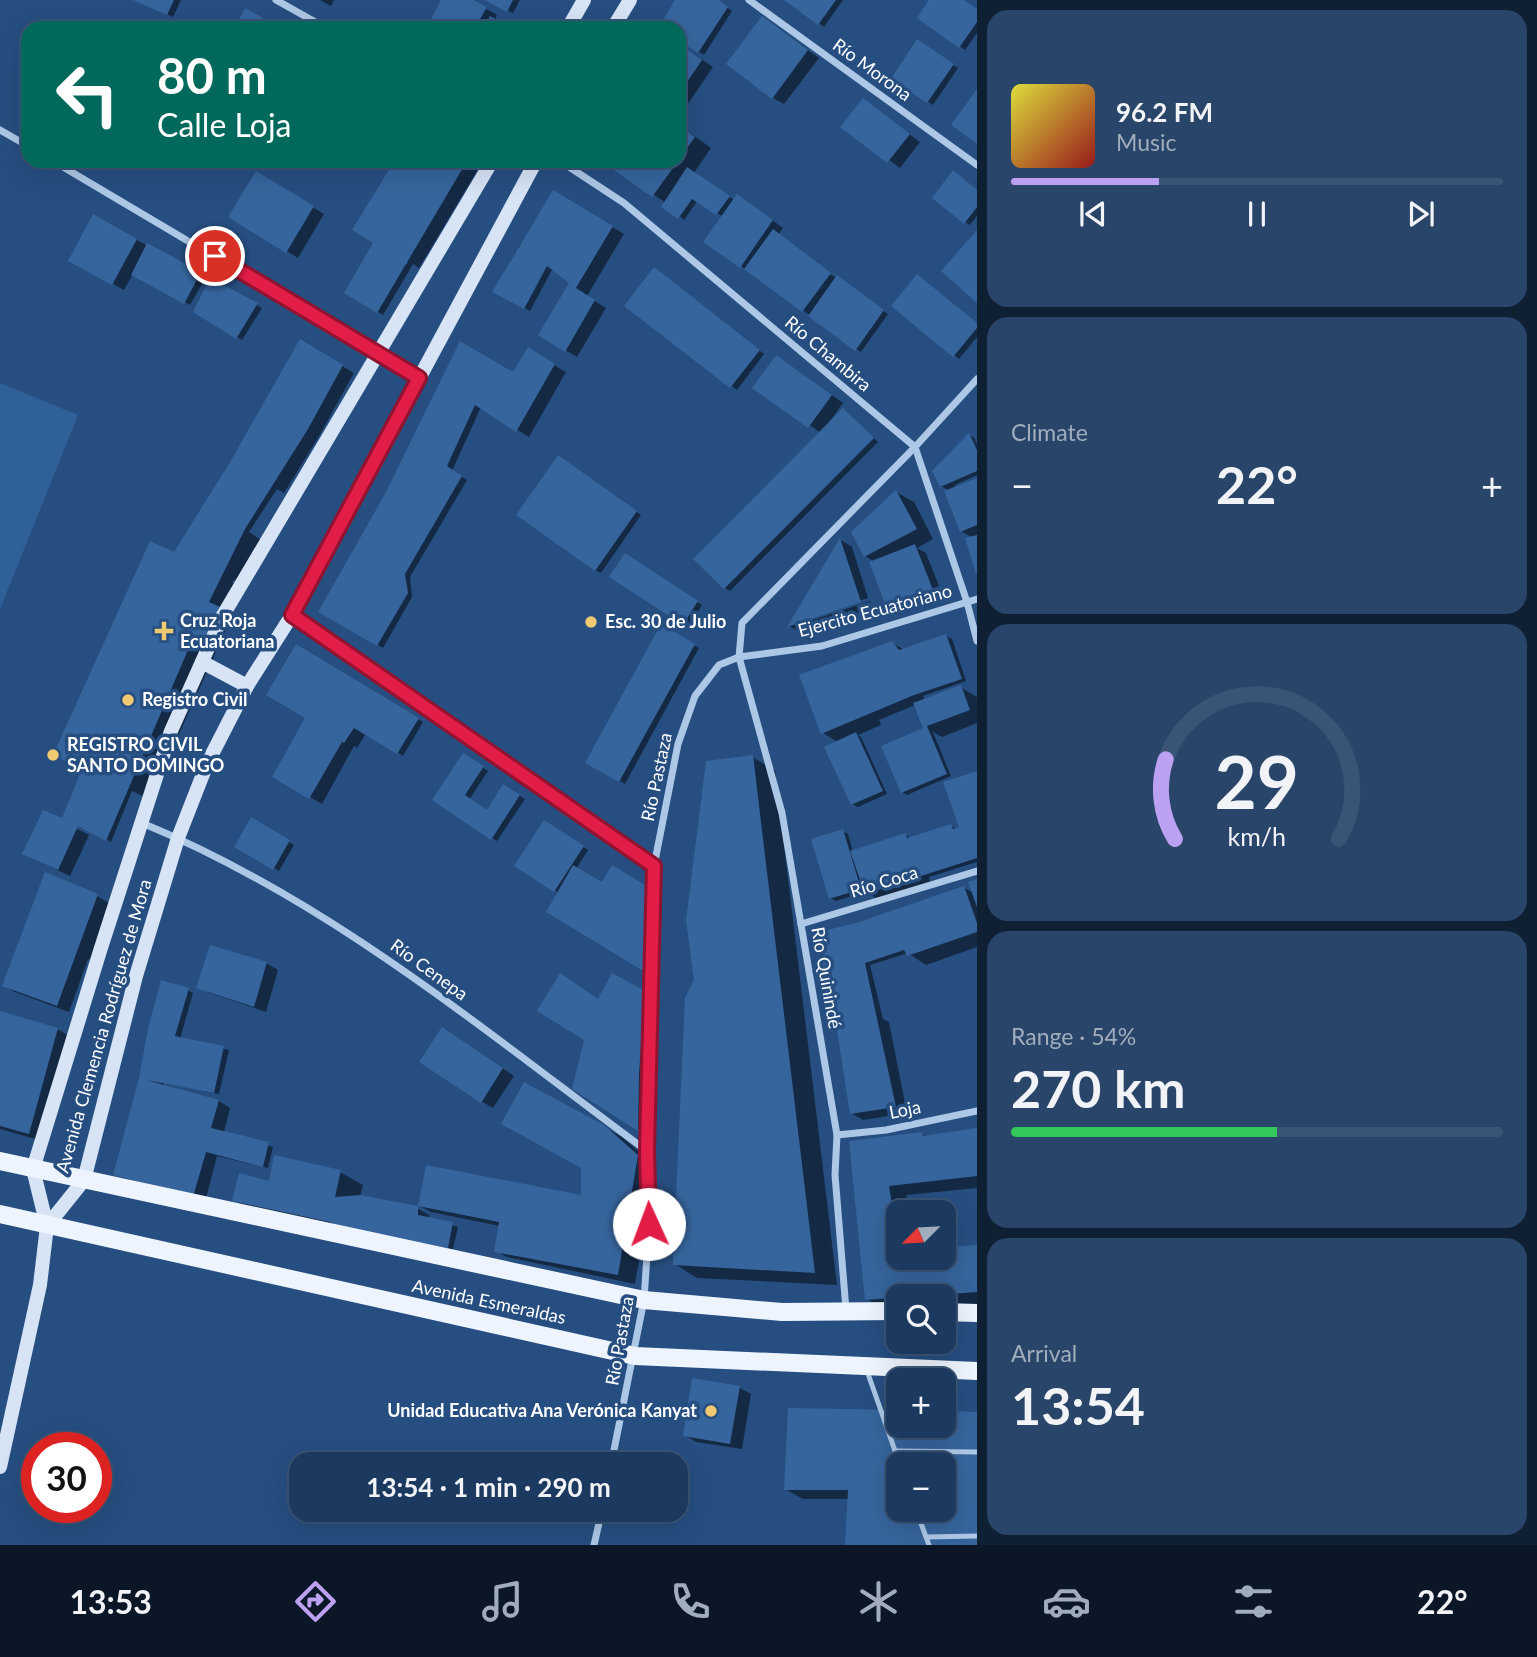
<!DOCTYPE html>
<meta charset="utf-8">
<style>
body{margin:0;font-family:Lato,sans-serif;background:#294569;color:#f1f3f6;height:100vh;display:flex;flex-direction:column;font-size:26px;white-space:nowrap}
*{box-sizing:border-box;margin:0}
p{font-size:23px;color:#a0adbd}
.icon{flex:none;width:38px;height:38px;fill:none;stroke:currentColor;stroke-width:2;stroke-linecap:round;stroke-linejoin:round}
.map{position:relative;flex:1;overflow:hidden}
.panel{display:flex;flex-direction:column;gap:10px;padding:10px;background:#0f2035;width:560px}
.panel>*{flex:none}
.hud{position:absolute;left:21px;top:21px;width:665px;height:147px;border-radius:21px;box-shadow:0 7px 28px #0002,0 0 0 2px #3a5475;background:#00695c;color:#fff;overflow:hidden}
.needle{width:46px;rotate:246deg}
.buttons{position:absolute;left:886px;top:1200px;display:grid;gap:14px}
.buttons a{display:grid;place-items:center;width:70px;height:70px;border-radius:14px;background:#1c3a60;box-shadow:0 7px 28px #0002,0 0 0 2px #3a5475;font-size:35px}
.speed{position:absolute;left:21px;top:1432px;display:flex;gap:14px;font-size:35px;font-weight:700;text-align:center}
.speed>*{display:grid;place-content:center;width:91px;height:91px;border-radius:50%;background:#1c3a60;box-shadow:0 7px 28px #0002,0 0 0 2px #3a5475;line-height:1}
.speed .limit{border:10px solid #d22;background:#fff;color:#111}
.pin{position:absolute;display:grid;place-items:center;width:60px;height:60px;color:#fff;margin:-30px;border:4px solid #fff;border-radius:50%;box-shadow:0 2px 7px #0007}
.me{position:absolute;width:77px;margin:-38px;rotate:358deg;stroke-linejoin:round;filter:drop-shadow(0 0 5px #0008)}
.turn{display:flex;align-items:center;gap:24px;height:147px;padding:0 21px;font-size:32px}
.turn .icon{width:91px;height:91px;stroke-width:2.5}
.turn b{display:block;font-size:49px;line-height:60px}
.big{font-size:52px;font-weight:700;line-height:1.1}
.panel .tile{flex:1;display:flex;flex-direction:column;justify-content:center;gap:10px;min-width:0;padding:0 24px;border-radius:21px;background:#294569}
.panel .dial{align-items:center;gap:0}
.dial svg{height:182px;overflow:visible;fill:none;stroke:#3a5475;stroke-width:7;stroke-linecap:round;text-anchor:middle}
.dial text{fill:#f1f3f6;stroke:none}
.song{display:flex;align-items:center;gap:21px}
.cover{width:84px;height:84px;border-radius:10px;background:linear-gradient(135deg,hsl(60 70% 55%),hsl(0 70% 35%))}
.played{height:7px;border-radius:4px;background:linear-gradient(90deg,#bca0f2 30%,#3a5475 30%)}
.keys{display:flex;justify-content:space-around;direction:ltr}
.heat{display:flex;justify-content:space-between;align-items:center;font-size:38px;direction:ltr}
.charge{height:10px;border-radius:5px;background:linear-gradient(90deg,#34c759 54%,#3a5475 0)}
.trip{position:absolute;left:289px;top:1452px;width:399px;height:70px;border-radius:21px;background:#1c3a60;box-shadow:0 7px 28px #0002,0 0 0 2px #3a5475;font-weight:700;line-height:70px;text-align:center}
.tab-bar{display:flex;height:112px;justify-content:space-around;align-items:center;background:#0b1726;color:#a0adbd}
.tab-bar .icon{width:49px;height:49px}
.tab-bar .on{color:#bca0f2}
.tab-bar b{font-size:32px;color:#f1f3f6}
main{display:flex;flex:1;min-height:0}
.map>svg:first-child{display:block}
</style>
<main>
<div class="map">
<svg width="977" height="1545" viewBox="0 0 977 1545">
<rect width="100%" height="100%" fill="#264e80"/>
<polygon fill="#306098" points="0,383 78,415 0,609"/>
<g fill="#0007" fill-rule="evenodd">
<polygon points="136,0 181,0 173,17"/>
<polygon points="320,0 334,0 331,6"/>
<polygon points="443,0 470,0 497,15 495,20 509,28 428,28"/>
<polygon points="488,0 520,0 513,13"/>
<polygon points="677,0 717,0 732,11 704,55 679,39 679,28 660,28"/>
<polygon points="787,0 843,0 824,27"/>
<polygon points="931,0 962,0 977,11 977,33 965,50 919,17"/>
<polygon points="763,18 819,58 784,104 773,98"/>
<polygon points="917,42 958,68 933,105 893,79"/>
<polygon points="679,44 713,67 679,117"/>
<polygon points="863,100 920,142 900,168 843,126"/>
<polygon points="679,125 711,148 694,173 734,200 749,203 783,228 778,235 823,270 842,281 888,314 861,352 741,266 723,217 698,200 684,220 666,203 604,161 679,161"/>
<polygon points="391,161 483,161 419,268 413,264 383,315 346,293 374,245 406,265 408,262 354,229 395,163"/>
<polygon points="257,173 324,214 298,258 230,217"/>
<polygon points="977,190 977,216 970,225 965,222"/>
<polygon points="553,192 624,234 587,296 606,308 577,357 540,335 571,283 553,268 530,311 495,291 516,251 523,255 525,252 518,248"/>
<polygon points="94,217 206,277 190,305 133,274 124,290 70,260"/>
<polygon points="660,273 764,354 737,390 627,306"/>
<polygon points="211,281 262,308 242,340 195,311"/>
<polygon points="893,306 977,324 977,337 959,359"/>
<polygon points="301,342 354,373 319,436 284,493 277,489 249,532 261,540 240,583 234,580 232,582 244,589 150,799 132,791 111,842 64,817 83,770 55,754 185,559 232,463"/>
<polygon points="528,350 566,372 529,437 481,407 452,471 467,480 410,577 412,597 383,648 321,611 387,495 439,387 514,374"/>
<polygon points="788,364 843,403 830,421 832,422 844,410 878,442 730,591 725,588 821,433 755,387"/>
<polygon points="969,435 974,438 977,444 977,475 955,485 956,488 977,480 977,570 973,538 961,531 950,491 941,486"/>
<polygon points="564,460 641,515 601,573 595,570"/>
<polygon points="896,492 914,502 933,539 917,548 926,553 939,586 894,604 894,608 940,589 943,597 900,614 889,607 875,562 865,556"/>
<polygon points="841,540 852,547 868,598 807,618 807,622 870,601 872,609 800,632 789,626"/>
<polygon points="625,556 702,605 689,626 611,577"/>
<polygon points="661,627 699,648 625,784 587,762"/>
<polygon points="946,636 952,639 966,681 923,696 925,701 960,687 977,697 977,723 942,737 933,732 951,776 907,795 902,792 925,729 915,705 879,720 881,725 858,735 861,737 887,794 858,807 852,804 838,742 823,733 892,643 905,650"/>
<polygon points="297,646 423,722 403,756 366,733 357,748 354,746 322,804 274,776 308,718"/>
<polygon points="464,755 488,771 469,800 488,812 504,786 525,799 497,841 434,800"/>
<polygon points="752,757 775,770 837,1285 697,1278 675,1264 696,981"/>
<polygon points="977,773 977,862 929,877 930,882 878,899 865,892 836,901 830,898 842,831 848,834 853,852 906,835 912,839 951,826 957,829 961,828"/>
<polygon points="44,812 89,835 70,876 36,860"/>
<polygon points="252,819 294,845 279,871 236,846"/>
<polygon points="544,822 588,850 576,869 603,885 613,868 659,895 656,977 548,912 559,893 516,866"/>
<polygon points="977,881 977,947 926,965 908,953 870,965 883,1019 889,1022 907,1113 863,1120 851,1113 857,925 964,888 974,893"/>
<polygon points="97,896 114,906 94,961 88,959 69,1012 15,992 4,985"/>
<polygon points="266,963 278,970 266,1012 210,993 199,987"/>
<polygon points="613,975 650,996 647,1025 603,1000 609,1007 654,1032 650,1079 644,1075 643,1132 574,1088 599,1000"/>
<polygon points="188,990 193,993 180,1039 229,1050 219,1094 164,1083 164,1086 219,1101 230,1108 224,1132 273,1147 268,1168 217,1156 205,1202 126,1181 115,1174 141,1076"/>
<polygon points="0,1013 57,1029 75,1039 46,1142 0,1129"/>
<polygon points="454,1036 514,1076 493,1108 481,1101"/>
<polygon points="603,1127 622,1137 655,1166 635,1284 507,1257 496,1251 500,1226 431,1212 420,1206 583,1198 583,1167"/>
<polygon points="977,1130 977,1188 906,1195 909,1213 898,1213 898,1258 943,1258 977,1247 977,1306 943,1308 943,1297 898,1297 898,1312 890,1312 867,1299 851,1142 922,1134 926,1137"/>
<polygon points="340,1172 363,1185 360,1197 417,1208 429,1215 428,1219 458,1227 453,1249 252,1210 234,1200 269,1183"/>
<polygon points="740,1388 751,1394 742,1449 696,1442 685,1435"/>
<path d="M 977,1413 L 977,1545 L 848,1545 L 851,1499 L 803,1499 L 785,1489 L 898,1426 L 943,1426 ZM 898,1465 L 943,1465 L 943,1510 L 898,1510 Z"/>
</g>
<g fill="#36659d" fill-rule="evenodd">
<polygon points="133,0 174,0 167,15"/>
<polygon points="441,0 473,0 487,7 475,28 426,28"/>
<polygon points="485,0 513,0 507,12"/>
<polygon points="675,0 719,0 728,7 698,53 679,41 679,28 658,28"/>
<polygon points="784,0 836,0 818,25"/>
<polygon points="929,0 964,0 977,9 977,22 959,48 917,18"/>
<polygon points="245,8 270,22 282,28 234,28"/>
<polygon points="490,16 512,28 484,28"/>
<polygon points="762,16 808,50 772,99 726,64"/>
<polygon points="917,39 954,64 927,103 891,79"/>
<polygon points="679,43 702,60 679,94"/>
<polygon points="977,89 977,144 951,125"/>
<polygon points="863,98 910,134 887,163 840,127"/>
<polygon points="679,125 695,137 679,159"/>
<polygon points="388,161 467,161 377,313 344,293 373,243 352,230 393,163"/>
<polygon points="601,161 678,161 652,197"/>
<polygon points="687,167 730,196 716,215 692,199 678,219 661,207"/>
<polygon points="953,170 977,190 977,207 964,224 932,198"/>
<polygon points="256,171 314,206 286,253 228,217"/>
<polygon points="553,190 613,226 576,288 595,300 565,352 538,335 569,283 547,266 524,309 492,292"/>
<polygon points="737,194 773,220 740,268 703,242"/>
<polygon points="93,214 137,239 112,285 68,261"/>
<polygon points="773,229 831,273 802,312 744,269"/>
<polygon points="977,230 977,303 941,271"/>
<polygon points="147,243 201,272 184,304 131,275"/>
<polygon points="654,267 760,350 730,388 624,306"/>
<polygon points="917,274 977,323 977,328 953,357 891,306"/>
<polygon points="837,275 884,310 855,351 808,316"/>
<polygon points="210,278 258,303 236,339 193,312"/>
<polygon points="300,339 343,365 308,429 245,529 209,602 220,607 204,641 194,636 106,841 78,826 58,870 22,854 43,810 62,818 82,769 53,755 150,541 174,552 230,462"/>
<polygon points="460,341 513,372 528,347 555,364 516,432 475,405 447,466 462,476 405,574 408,593 377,646 318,612 385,494"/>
<polygon points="776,355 832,395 808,428 752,388"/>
<polygon points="843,408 874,438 724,589 693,559"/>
<polygon points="969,433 977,450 977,471 940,487 932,471"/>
<polygon points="558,455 637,511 595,571 516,515"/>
<polygon points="977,478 977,525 960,532 944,491"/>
<polygon points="896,490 917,529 864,557 851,532"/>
<polygon points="977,535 977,574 976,574 965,538"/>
<polygon points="840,538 861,602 787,627"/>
<polygon points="915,544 933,590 887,609 869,562"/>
<polygon points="625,553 698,601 683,625 609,577"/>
<polygon points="661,624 695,644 619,782 585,763"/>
<polygon points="946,634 962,679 914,695 821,734 799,675 892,641 899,650"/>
<polygon points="296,644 419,718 397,754 354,728 344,743 331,735 342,742 309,799 272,777 305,718 266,695"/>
<polygon points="961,685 970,710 927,726 947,774 901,793 881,746 923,728 913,703"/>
<polygon points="856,732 883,791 851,805 824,747"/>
<polygon points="463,753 484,766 465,795 487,810 503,784 520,795 491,840 432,800"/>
<polygon points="753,755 815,1273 673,1265 685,998 694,980 686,920 706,761"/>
<polygon points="977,771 977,858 865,894 850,851 906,833 907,838 951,824 953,829 959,827 943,782"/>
<polygon points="251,817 290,840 273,870 234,847"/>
<polygon points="544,820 584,846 554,892 514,866"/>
<polygon points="843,829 861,889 829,899 811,839"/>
<polygon points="573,865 602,882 612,865 648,887 645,972 546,912"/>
<polygon points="45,872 98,894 57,1006 2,986"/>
<polygon points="977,879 977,907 968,882"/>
<polygon points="964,886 977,923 977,932 907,956 904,950 865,963 896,1107 850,1114 836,1023 815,933 856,923"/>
<polygon points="210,945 267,962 254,1007 196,988"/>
<polygon points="560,973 598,999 612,973 645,991 639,1074 638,1131 572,1089 584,1040 537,1011"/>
<polygon points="161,980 189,988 175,1036 224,1046 214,1093 146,1080 219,1100 211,1128 269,1142 263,1167 206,1152 193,1197 113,1175 139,1078 148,1029"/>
<polygon points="0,1011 58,1028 29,1134 0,1126"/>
<polygon points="442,1027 503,1068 481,1103 419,1062"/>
<polygon points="524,1082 604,1125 638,1155 618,1275 494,1252 499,1222 418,1206 426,1165 581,1195 581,1168 501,1124"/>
<polygon points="977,1128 977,1176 889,1186 898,1241 898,1258 943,1258 943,1248 977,1245 977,1292 865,1300 849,1141 922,1132 923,1136"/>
<polygon points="274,1155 341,1170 335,1197 360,1195 418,1206 418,1215 453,1222 448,1248 357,1234 330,1222 232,1201 239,1173 269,1181"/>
<polygon points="692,1378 740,1386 730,1444 683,1436"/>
<path d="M 788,1408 L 898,1410 L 898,1426 L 943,1426 L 943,1411 L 977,1412 L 977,1545 L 845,1545 L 848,1490 L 784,1490 ZM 898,1465 L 943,1465 L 943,1510 L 898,1510 Z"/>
</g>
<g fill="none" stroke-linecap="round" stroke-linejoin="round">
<g stroke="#adc7e6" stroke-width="5">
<polyline points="866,1368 900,1465"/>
<polyline points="895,1451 977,1452"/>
<polyline points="916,1510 929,1545"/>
<polyline points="926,1537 977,1536"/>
</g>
<g stroke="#adc7e6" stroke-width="7">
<polyline points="276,0 326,28"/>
<polyline points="749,0 977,165"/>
<polyline points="0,130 28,146"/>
<polyline points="53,161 419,378"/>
<polyline points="560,161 624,203 915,447 967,602 977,641"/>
<polyline points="292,615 654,866"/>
<path d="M 142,823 C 329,900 486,1032 647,1151"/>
<polyline points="801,924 977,871"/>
<polyline points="837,1135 886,1130 977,1111"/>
<polyline points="846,1310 835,1175 837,1135 782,813 739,657 822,646 977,599"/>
<polyline points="611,1465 644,1300 649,1225 647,1151 654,866 678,744 695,696 719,665 739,657 742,623 915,447 977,379"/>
<polyline points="594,1545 602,1510"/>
</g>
<g stroke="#d6e4f6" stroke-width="14">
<polyline points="568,28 584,0"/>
<polyline points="613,28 630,0"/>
<polyline points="202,662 247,686"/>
<polyline points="47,1226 84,1180 136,976 178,838 207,764 247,686 292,615 536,161"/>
<polyline points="0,1467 40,1285 47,1226 33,1169 100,951 171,731 222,617 492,161"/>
</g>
<g stroke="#eef4fd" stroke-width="18">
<polyline points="0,1161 644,1300 782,1312 898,1311"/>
<polyline points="0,1214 635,1356 977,1371"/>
<polyline points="943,1312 977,1313"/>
</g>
</g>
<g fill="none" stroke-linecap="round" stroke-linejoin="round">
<defs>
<polyline id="route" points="215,256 419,378 292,615 654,866 647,1151 649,1224"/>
</defs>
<use href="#route" stroke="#92132f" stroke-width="18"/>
<use href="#route" stroke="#e11d48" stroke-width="12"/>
</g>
<g fill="#efca72" stroke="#264e80" stroke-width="2.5">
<circle cx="591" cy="622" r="7"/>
<path d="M160.5 620.5h7v7h7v7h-7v7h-7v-7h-7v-7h7z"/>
<circle cx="128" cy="700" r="7"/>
<circle cx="53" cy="755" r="7"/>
<circle cx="711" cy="1411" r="7"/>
</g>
<g text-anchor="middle" stroke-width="7" stroke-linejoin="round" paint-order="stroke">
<g font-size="18" fill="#fff" stroke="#264e80">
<text transform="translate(872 70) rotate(36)" y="6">Río Morona</text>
<text transform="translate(828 354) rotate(40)" y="6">Río Chambira</text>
<text transform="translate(875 611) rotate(-15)" y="6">Ejercito Ecuatoriano</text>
<text transform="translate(657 777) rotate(-78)" y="6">Río Pastaza</text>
<text transform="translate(884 882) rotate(-17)" y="6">Río Coca</text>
<text transform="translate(429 970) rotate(36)" y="6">Río Cenepa</text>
<text transform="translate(826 978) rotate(80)" y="6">Río Quinindé</text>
<text transform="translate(104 1026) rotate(-74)" y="6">Avenida Clemencia Rodríguez de Mora</text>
<text transform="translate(905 1110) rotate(-11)" y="6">Loja</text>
<text transform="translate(489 1302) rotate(12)" y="6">Avenida Esmeraldas</text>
<text transform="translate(620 1341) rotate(-80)" y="6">Río Pastaza</text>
</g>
<g font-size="18" font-weight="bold" fill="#fff" stroke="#264e80" text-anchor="start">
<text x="180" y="627">Cruz Roja<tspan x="180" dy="21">Ecuatoriana</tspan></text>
<text x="605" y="628">Esc. 30 de Julio</text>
<text x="142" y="706">Registro Civil</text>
<text x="67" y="751">REGISTRO CIVIL<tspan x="67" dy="21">SANTO DOMINGO</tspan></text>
<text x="697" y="1417" text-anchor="end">Unidad Educativa Ana Verónica Kanyat</text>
</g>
</g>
</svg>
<div class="buttons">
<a><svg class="needle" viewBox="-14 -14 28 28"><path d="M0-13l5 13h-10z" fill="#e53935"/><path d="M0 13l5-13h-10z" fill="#a0adbd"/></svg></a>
<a><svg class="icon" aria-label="search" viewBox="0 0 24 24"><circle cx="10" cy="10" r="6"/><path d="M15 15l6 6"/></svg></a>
<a>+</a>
<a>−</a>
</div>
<div class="speed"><div class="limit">30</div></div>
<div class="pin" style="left:215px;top:256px;background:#d93025"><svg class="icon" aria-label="arrive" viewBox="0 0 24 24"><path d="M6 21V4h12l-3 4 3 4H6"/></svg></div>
<svg class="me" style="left:649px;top:1224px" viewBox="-20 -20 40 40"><circle r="19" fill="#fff"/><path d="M0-13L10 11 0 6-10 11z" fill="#e11d48"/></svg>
<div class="trip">13:54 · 1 min · 290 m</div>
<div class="hud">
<div class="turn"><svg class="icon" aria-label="left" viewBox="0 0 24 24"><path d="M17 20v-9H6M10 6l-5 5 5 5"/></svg><div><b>80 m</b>Calle Loja</div></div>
</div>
</div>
<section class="panel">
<div class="tile">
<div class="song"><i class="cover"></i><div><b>96.2 FM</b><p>Music</p></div></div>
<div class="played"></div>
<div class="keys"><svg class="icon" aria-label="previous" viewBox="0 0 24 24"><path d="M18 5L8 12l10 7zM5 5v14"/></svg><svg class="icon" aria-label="pause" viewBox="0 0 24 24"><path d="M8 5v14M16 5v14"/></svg><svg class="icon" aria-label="next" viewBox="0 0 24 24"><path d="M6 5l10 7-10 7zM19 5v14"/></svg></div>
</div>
<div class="tile"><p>Climate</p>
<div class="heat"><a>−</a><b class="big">22°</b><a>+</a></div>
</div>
<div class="tile dial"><svg viewBox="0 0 100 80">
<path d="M14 69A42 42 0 1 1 86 69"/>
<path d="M14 69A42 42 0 0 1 10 34" stroke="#bca0f2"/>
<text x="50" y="56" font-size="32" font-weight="700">29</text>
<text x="50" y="72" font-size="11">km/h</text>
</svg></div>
<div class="tile"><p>Range · 54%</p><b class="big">270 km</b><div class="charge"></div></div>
<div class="tile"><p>Arrival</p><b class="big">13:54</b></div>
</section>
</main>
<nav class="tab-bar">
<b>13:53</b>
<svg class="icon on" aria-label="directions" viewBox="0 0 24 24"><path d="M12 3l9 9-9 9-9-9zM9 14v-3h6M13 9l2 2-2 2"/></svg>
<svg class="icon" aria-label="music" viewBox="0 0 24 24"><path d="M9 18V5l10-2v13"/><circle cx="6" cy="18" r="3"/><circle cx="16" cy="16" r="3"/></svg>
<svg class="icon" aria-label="phone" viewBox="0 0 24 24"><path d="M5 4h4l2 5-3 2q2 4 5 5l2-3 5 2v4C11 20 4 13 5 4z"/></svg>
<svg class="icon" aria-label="climate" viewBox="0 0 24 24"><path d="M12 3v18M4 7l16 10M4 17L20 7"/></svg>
<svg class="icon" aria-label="car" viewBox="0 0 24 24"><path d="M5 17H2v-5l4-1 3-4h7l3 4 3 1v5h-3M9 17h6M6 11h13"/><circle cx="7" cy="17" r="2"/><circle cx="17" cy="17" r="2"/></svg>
<svg class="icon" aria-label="filters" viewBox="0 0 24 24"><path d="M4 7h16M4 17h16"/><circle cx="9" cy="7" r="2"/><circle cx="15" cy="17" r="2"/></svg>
<b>22°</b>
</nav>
